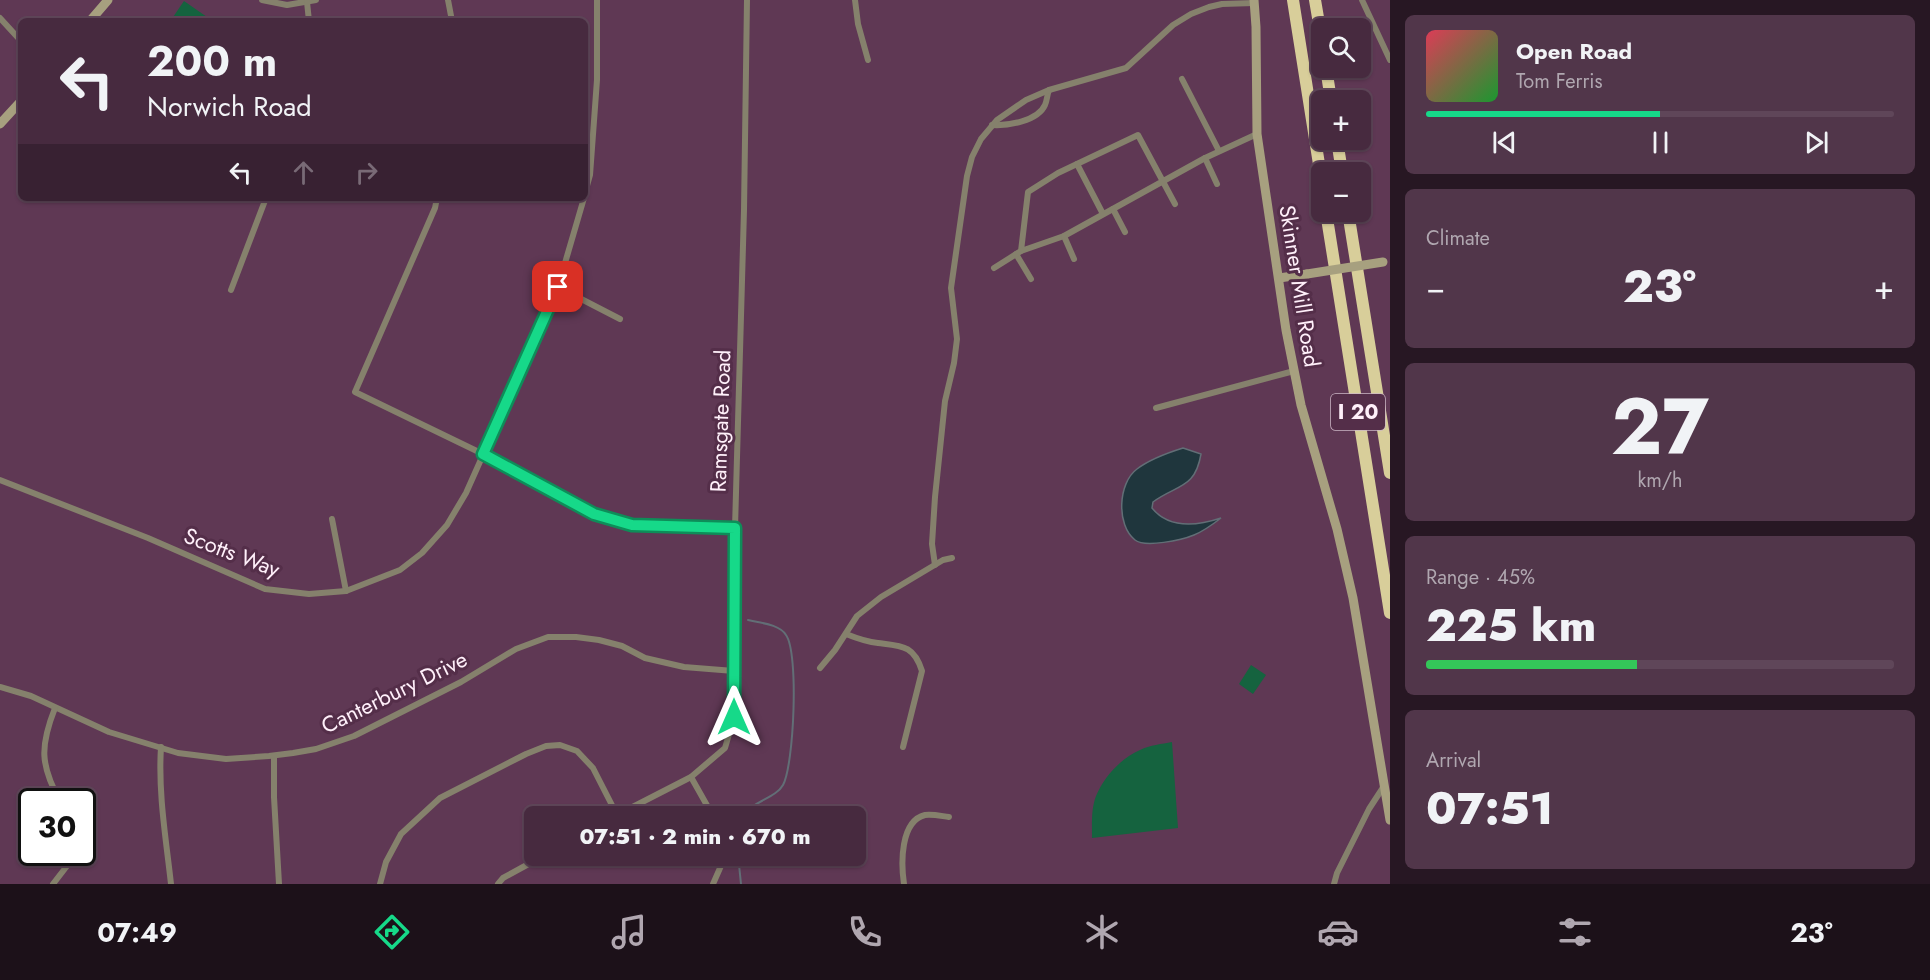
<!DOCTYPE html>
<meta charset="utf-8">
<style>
body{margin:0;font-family:Jost,sans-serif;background:#51364a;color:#f1f3f6;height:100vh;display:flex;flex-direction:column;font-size:22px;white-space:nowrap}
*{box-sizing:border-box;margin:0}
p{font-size:20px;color:#b0a7b0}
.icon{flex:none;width:33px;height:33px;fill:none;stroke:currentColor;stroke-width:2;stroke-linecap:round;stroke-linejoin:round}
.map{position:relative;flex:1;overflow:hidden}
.panel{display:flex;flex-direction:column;gap:15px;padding:15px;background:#271723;width:540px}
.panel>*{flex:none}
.top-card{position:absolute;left:18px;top:18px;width:570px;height:183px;border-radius:9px;box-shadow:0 2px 4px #0004,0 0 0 2px #5f4659;background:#472a3f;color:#f1f3f6;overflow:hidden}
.controls{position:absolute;left:1311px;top:18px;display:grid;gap:12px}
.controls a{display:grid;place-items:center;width:60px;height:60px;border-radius:9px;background:#472a3f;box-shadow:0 2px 4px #0004,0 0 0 2px #5f4659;font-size:30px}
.speed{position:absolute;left:18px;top:788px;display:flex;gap:12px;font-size:30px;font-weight:700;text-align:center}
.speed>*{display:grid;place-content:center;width:78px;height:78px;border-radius:50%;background:#472a3f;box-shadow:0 2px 4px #0004,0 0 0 2px #5f4659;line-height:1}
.speed .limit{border:3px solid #111;border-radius:9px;background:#fff;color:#111}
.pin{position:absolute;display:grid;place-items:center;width:51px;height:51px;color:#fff;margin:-26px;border-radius:12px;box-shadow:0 3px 9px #0006}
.me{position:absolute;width:66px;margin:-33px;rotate:0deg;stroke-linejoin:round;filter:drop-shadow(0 0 4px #0008)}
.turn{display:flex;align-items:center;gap:21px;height:126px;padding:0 30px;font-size:27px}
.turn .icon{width:78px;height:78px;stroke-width:2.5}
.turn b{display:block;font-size:42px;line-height:51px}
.lanes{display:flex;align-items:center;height:57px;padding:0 30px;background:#0003;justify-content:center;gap:30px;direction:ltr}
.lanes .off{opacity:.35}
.big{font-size:45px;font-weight:800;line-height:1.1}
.panel .widget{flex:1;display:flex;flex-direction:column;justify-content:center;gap:9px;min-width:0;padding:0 21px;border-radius:9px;background:#51364a}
.panel .dial{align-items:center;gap:0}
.dial b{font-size:78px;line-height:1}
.song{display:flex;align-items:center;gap:18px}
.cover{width:72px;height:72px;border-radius:9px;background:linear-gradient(135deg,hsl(350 70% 55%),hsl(130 70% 35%))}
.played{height:6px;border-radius:3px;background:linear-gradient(90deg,#16d989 50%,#5f4659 50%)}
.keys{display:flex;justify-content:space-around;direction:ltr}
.heat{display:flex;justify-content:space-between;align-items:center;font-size:33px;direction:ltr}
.charge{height:9px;border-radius:4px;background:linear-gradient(90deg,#34c759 45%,#5f4659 0)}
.trip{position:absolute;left:524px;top:806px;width:342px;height:60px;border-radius:9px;background:#472a3f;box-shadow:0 2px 4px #0004,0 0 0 2px #5f4659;font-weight:800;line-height:60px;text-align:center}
.tab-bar{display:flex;height:96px;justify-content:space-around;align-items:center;background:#1c1119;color:#b0a7b0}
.tab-bar .icon{width:42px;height:42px}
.tab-bar .active{color:#16d989}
.tab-bar b{font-size:27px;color:#f1f3f6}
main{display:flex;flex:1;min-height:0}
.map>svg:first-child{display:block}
</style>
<main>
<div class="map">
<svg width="1390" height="884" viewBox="0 0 1390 884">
<rect width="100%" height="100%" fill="#5f3854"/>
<g fill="#15633f">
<polygon points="184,1 207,17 204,21 171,20"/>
<polygon points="1251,665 1266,675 1253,694 1239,684"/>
<path d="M 1172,742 L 1178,828 L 1092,838 C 1092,824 1091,809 1096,796 C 1104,777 1121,758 1140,750 C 1150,745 1162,744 1172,742 Z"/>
</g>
<path fill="#1f363d" stroke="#626e76" stroke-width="1.5" d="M 1183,448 L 1201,454 C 1195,489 1178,484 1153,502 L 1152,508 C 1169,529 1197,526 1221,518 C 1212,525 1204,531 1194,535 C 1182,540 1145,548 1135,540 C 1116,525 1118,483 1137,469 C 1150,459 1167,453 1183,448 Z"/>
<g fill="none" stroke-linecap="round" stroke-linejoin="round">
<g stroke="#626e76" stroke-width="2">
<path d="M 743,816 C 751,802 776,798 783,785 C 794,765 799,653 786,635 C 779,624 760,623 748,620"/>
<polyline points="738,855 741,884"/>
</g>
<g stroke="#85816c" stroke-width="6">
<polyline points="262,0 287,5 316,0"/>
<polyline points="448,0 452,21"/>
<polyline points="855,0 858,24 868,60"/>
<polyline points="1362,0 1390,60"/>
<polyline points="307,2 309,21"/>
<polyline points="0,18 21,41"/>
<polyline points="1182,79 1219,151"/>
<path d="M 992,125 C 1008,126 1038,121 1045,105 C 1047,101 1047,95 1049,90"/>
<polyline points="1205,158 1217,184"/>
<polyline points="1077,164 1103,214"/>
<polyline points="585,193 590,175 597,80 597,0"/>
<polyline points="116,198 117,199"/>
<polyline points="437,198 435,208 355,392 483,454 594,514 631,525 735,528"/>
<polyline points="1175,204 1138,135 1058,173 1028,192 1021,251 1064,236 1205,158 1257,134"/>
<polyline points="1113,209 1125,232"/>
<polyline points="1064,236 1074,259"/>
<polyline points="1016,254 1031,279"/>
<polyline points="994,268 1021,251"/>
<polyline points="558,287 620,319"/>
<polyline points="231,290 266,198"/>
<polyline points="1156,408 1294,371"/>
<polyline points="0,480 148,538 265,589 309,594 346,591 400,570 422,553 447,525 466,493 558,287 584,198"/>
<polyline points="332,519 346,591"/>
<polyline points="935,565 932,544 935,497 945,401 954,363 957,339 951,288 967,176 972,157 981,139 997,120 1026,100 1049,90 1126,68 1173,25 1191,14 1209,7 1222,4 1254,3"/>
<path d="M 846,634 C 856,638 867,642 878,643 C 902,646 914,645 922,671 L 903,747"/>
<polyline points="820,668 835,650 857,616 881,597 943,560 952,558"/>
<polyline points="0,687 31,696 109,732 178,753 226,759 269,756 293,753 316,749 354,736 461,682 516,649 548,637 576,637 599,640 622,646 645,658 684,667 734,671"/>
<path d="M 55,708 C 40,746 40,765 60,801"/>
<path d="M 161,747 C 158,793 166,839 171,884"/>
<polyline points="274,756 274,797 279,884"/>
<polyline points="691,777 713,816"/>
<polyline points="615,816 691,777 725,748 734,717 735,528 744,210 747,0"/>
<polyline points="53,884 70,862 72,852"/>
<polyline points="380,884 386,862 401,834 440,798 526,754 546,746 560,745 577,751 593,768 617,815"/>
<polyline points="498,884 503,878 545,855"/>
<polyline points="713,884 724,859 724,855"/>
<path d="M 904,884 C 901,864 900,821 925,815 C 933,814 941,816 949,817"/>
<polyline points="1334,884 1337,873 1369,809 1384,786"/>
</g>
<g stroke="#a7a07f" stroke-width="9">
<polyline points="1254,0 1256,27 1257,134 1286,330 1301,405 1337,529 1353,598 1390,820"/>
<polyline points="90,21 108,0"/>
<polyline points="0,124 21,101"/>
<polyline points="1279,278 1307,274"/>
</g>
<g stroke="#d8ce9a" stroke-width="12">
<polyline points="1293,0 1322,183"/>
<polyline points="1315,0 1322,41"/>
<polyline points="1326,68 1331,100"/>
<polyline points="1337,140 1342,172"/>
<polyline points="1326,212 1390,613"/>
<polyline points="1348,212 1390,473"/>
</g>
<polyline stroke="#a7a07f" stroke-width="9" points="1307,274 1383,262"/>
</g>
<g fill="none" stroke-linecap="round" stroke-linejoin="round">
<defs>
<polyline id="route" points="558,287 483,454 594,514 632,525 735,528 734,717"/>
</defs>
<use href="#route" stroke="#0e8d59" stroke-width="15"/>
<use href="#route" stroke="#16d989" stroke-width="10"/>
</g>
<g text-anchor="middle" stroke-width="6" stroke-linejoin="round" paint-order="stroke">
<rect fill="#542e49" stroke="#ccb6c5" stroke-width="1.5" x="1331" y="394" width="54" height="36" rx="4.5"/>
<g font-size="21" font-weight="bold" fill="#fff0fa">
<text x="1358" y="419">I 20</text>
</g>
<g font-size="22" fill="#fff0fa" stroke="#542e49">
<text transform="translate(1300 286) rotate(81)" y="8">Skinner Mill Road</text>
<text transform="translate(720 421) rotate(-88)" y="8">Ramsgate Road</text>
<text transform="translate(232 552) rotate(21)" y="8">Scotts Way</text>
<text transform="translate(394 692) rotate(-26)" y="8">Canterbury Drive</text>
</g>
</g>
</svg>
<div class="controls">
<a><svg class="icon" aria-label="search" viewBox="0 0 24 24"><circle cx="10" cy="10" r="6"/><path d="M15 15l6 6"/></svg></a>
<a>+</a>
<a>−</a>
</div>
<div class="speed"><div class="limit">30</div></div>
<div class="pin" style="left:558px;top:287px;background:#d93025"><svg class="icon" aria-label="arrive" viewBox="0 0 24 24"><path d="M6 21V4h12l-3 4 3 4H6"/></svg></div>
<svg class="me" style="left:734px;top:717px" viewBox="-20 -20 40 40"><path d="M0-17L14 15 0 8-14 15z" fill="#16d989" stroke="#fff" stroke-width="4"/></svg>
<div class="trip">07:51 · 2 min · 670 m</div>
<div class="top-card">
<div class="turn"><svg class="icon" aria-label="left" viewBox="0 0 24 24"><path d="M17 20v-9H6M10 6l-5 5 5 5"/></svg><div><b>200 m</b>Norwich Road</div></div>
<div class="lanes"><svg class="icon" aria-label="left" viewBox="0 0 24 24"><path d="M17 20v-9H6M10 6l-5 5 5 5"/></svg><svg class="icon off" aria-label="ahead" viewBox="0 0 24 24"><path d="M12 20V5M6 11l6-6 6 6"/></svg><svg class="icon off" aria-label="right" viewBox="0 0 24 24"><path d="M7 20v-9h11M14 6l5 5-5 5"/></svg></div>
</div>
</div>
<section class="panel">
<div class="widget">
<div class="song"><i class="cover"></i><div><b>Open Road</b><p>Tom Ferris</p></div></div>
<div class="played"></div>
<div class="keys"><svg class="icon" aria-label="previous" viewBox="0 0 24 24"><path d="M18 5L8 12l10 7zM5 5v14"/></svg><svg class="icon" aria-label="pause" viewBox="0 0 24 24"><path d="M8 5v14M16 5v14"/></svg><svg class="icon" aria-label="next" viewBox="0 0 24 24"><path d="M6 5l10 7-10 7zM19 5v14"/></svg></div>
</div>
<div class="widget"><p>Climate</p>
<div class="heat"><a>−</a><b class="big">23°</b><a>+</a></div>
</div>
<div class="widget dial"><b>27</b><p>km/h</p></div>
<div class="widget"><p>Range · 45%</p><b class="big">225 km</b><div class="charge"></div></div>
<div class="widget"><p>Arrival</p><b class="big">07:51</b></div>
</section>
</main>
<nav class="tab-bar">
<b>07:49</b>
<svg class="icon active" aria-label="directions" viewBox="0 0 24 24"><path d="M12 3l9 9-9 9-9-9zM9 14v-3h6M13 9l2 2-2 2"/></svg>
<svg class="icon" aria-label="music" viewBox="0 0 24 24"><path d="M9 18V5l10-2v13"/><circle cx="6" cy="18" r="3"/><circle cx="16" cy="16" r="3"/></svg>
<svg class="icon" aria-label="phone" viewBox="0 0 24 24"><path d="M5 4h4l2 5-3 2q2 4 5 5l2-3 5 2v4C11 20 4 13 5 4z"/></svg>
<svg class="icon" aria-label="climate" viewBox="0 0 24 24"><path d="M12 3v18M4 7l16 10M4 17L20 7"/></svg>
<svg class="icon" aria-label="car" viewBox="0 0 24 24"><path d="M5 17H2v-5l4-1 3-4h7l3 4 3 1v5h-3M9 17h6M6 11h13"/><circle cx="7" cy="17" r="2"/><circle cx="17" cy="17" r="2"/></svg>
<svg class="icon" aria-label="filters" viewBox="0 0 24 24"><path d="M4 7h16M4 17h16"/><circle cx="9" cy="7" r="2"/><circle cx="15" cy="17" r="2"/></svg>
<b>23°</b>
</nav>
